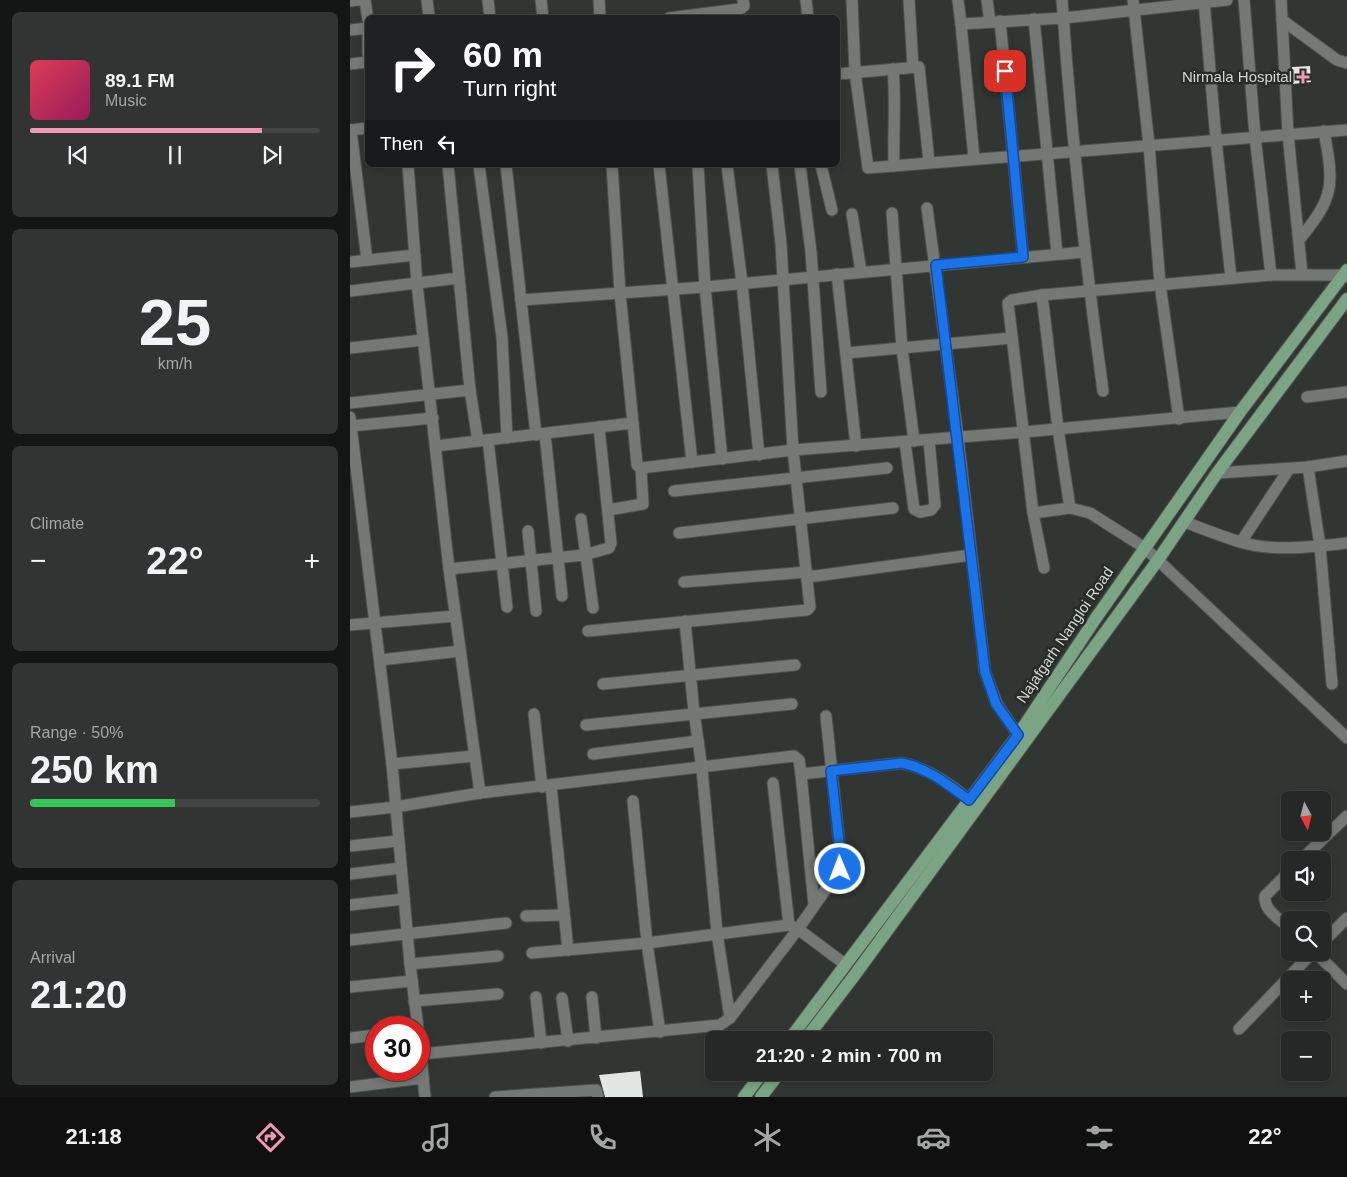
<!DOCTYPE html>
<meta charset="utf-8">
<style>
body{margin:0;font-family:Helvetica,sans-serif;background:#313432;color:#f1f3f6;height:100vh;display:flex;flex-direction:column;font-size:19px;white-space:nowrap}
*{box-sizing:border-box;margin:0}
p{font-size:16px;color:#a3a6a7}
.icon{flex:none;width:28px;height:28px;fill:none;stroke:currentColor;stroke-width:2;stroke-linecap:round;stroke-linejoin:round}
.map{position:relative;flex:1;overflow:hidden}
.drawer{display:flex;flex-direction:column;gap:12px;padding:12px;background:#141615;width:350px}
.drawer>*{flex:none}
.top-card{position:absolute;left:15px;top:15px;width:475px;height:152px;border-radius:8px;box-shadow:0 2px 8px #0003,0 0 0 1px #424443;background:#202124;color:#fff;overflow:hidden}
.needle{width:32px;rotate:173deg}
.controls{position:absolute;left:931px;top:791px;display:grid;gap:10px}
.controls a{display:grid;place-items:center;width:50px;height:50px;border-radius:8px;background:#252826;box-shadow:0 2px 8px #0003,0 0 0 1px #424443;font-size:25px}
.speed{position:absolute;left:15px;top:1016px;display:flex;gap:10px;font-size:25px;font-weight:700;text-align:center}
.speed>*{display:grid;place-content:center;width:65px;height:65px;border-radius:50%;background:#252826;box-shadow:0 2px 8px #0003,0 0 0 1px #424443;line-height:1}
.speed .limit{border:8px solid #d22;background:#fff;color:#111}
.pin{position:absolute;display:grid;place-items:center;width:42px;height:42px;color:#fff;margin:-21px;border-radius:10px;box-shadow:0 2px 8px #0006}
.me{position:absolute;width:55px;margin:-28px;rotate:359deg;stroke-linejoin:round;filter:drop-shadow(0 0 4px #0008)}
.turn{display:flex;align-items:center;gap:18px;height:105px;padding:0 15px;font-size:22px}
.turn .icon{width:65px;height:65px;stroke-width:2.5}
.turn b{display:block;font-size:35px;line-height:42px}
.then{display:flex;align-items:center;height:48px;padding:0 15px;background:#0003;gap:10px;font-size:19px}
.big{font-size:38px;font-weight:700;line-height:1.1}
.drawer .card{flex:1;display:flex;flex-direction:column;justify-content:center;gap:8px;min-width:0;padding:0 18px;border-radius:8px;background:#313432}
.drawer .dial{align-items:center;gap:0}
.dial b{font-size:65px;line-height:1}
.song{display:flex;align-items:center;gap:15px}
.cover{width:60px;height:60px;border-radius:8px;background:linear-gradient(135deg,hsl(350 70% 55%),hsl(330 70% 35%))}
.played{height:5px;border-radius:2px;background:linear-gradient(90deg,#f19ab3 80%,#424443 80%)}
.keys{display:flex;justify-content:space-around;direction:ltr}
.heat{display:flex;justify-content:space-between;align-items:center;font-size:28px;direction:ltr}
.charge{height:8px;border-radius:4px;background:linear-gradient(90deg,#34c759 50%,#424443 0)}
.trip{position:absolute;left:355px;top:1031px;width:288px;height:50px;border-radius:8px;background:#252826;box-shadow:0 2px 8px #0003,0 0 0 1px #424443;font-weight:700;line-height:50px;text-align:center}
.dock{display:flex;height:80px;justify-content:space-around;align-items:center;background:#0f100f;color:#a3a6a7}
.dock .icon{width:35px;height:35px}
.dock .active{color:#f19ab3}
.dock b{font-size:22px;color:#f1f3f6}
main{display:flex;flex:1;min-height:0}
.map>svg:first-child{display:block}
</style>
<main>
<section class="drawer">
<div class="card">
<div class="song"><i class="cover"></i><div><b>89.1 FM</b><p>Music</p></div></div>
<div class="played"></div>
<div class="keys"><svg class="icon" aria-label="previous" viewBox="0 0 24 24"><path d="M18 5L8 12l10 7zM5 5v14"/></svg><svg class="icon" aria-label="pause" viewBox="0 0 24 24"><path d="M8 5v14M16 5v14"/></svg><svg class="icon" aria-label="next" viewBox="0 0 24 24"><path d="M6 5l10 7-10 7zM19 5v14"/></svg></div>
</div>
<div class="card dial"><b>25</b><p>km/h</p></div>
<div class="card"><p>Climate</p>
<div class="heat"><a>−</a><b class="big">22°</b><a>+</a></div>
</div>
<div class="card"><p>Range · 50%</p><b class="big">250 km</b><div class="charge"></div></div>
<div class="card"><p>Arrival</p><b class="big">21:20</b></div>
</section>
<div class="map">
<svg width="997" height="1097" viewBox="0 0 997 1097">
<rect width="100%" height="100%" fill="#313632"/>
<g fill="#e2e7e3">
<polygon points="960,66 961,82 943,84 942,67"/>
<polygon points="290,1071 293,1097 255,1097 249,1075"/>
</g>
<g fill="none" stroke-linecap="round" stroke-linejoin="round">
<defs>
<g id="minor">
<polyline points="15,0 18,20"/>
<polyline points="77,0 79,18"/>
<polyline points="138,0 140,18"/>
<polyline points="191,0 193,18"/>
<polyline points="249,0 250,18"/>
<polyline points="456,0 458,18"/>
<polyline points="502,0 505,72 518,168 997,130"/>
<polyline points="559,0 563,67"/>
<polyline points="608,0 611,24 714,18 877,0"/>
<polyline points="637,0 640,22"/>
<path d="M 712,0 C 721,131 735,261 753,391"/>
<polyline points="783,0 799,145 810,284 829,419"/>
<polyline points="854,0 866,140 881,278"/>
<polyline points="894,0 905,136 921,275"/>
<polyline points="931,0 938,134 952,274"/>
<polyline points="0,1 9,0"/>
<polyline points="319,18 390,9 394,6 393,0"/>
<polyline points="684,19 707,254"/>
<polyline points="932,20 987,60 997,63"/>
<polyline points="650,21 673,257"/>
<polyline points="611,24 624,158"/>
<polyline points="0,30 18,28"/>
<polyline points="18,31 18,54"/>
<polyline points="0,64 18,62"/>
<path d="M 543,69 C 546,101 543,133 544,166"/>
<polyline points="488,74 569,67 579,162"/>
<polyline points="0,130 18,128"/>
<polyline points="1,130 17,260"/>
<polyline points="58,165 67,284 99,569 234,555 259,548 261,543 249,427"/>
<polyline points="98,165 120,390"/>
<polyline points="129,165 152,337 157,438"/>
<polyline points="156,165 186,435"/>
<polyline points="262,165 270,293 283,423"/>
<polyline points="309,165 342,462"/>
<polyline points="348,165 355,287 372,459"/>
<polyline points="377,165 392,283 409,455"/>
<polyline points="450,165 461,252 471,392"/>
<polyline points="471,165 482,210"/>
<polyline points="577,208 608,437 635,672 647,704 668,735"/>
<polyline points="542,213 552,348 564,441"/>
<polyline points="502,214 511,272"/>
<path d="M 949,240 C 985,196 984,186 974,131"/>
<polyline points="0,262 65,255"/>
<polyline points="487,274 506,446"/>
<polyline points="0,291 109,278"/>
<polyline points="692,295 708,429 720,508 740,513 795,548 997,738"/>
<polyline points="171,300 355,287 734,252"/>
<polyline points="0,348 73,340"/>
<polyline points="496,353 662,338"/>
<polyline points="957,397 997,392"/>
<polyline points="0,403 120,390 128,441 283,423 287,465 291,468 443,450 431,244 422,165"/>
<polyline points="0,417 42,764 60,964 68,1028"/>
<polyline points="1,426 83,418"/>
<polyline points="195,434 212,596"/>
<polyline points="138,440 157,607"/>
<polyline points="555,442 564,509 570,512 581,510 585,505 579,440"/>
<polyline points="86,446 128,441"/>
<polyline points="958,467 970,546 982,684"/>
<polyline points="867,473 958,467 997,461"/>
<polyline points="324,491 537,468"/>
<polyline points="258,510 293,504 291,468"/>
<polyline points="683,513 720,508"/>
<polyline points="231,519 243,608"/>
<path d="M 835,522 C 853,529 871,536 890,542 C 924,552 962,547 997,543"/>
<polyline points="178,531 186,611"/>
<polyline points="329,533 543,508"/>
<polyline points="891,542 939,469"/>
<polyline points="694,568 683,513 658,303 662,300 692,295 921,275 994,275 997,277"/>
<polyline points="99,569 130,793"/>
<polyline points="458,577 621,555"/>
<polyline points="334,582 457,572"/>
<polyline points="335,621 344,712 352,769 367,933 380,1018"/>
<polyline points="0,625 105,616"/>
<polyline points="238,631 457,610 460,607 443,450 674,432 890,412"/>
<polyline points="30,660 110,651"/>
<polyline points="253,684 445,665"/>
<polyline points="184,714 192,787"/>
<polyline points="236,725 442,704"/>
<polyline points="243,754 348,741"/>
<polyline points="42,764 124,756"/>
<polyline points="451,774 464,905"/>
<polyline points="423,783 439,925"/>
<polyline points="201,786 218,950"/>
<polyline points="283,801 297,943 310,1032"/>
<path d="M 0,812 L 45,807 L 130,793 L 444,756 L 449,760 L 451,774 L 552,763 C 579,768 604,787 625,805"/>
<polyline points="0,846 48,841"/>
<polyline points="951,860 997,816"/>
<path d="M 940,871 L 915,896 C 913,910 931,920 940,929"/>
<polyline points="0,874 51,868"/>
<polyline points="0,905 54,899"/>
<polyline points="176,916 213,915"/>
<polyline points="0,940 156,923"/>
<polyline points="972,943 997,918"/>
<polyline points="965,952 997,984"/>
<polyline points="182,953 297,943 439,925 448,929 496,965"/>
<polyline points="60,964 148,956"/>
<polyline points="0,987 62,981"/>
<polyline points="186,997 191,1043"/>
<polyline points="242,997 246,1038"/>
<polyline points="212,998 218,1041"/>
<polyline points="64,1001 148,994"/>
<polyline points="889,1029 963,952"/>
<polyline points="69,1034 75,1097"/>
<polyline points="0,1038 26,1035"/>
<polyline points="71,1054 370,1025 380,1018 448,929 490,869 491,860 476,716"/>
<polyline points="0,1087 73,1078"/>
<polyline points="145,1097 246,1090 248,1097"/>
</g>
<g id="major">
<polyline points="439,1040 668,735 746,618 890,412 997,270"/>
<polyline points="455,1040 504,976 808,560 867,473 997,299"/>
<polyline points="394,1097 413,1072"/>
<polyline points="411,1097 430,1072"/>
</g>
</defs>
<use href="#minor" stroke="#4d514e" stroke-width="13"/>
<use href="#major" stroke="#4d514e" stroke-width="14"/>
<use href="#minor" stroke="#747975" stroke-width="11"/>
<use href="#major" stroke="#7aa483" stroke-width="12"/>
</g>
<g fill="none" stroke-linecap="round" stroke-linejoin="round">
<defs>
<path id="route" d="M 490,869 L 491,860 L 481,771 L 552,763 C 578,768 598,785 619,800 L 668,735 L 646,704 L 635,672 L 586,265 L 673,257 L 655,71"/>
</defs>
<use href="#route" stroke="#114b97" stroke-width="12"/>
<use href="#route" stroke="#1a73e8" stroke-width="9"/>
</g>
<path fill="#f19ab3" stroke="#272c28" stroke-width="2" d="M950.5 69.5h5v5h5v5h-5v5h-5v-5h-5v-5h5z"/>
<g text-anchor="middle" stroke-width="5" stroke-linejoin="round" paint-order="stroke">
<g font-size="15" fill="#d3d6d4" stroke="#272c28" text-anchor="end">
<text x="942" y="82">Nirmala Hospital</text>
</g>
<g font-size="15" fill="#d3d6d4" stroke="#272c28">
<text transform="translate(715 635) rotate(-56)" y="5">Najafgarh Nangloi Road</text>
</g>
</g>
</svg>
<div class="controls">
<a><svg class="needle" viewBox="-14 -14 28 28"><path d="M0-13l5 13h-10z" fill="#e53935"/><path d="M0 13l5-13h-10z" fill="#a3a6a7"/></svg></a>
<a><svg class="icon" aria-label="sound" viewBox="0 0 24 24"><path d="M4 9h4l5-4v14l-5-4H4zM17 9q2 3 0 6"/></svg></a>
<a><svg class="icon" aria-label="search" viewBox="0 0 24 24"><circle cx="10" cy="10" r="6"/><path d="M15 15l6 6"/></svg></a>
<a>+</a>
<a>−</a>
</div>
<div class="speed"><div class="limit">30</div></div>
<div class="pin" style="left:655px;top:71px;background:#d93025"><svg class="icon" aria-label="arrive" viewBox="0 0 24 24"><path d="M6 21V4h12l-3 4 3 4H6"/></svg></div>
<svg class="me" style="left:490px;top:869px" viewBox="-20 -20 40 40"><circle r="17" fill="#1a73e8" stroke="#fff" stroke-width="3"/><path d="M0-11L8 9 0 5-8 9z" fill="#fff"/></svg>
<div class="trip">21:20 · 2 min · 700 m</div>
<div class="top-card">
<div class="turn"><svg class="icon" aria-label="right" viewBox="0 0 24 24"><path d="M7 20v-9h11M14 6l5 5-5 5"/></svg><div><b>60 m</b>Turn right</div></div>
<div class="then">Then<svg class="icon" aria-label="left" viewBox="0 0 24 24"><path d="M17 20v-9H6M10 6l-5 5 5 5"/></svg></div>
</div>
</div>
</main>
<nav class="dock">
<b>21:18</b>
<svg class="icon active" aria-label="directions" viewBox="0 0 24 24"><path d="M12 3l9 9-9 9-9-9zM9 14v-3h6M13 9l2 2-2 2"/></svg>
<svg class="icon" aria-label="music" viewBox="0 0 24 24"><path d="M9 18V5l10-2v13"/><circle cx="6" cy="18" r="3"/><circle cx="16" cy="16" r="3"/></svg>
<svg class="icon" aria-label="phone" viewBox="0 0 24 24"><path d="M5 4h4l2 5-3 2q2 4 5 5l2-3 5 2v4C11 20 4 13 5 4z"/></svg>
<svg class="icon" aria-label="climate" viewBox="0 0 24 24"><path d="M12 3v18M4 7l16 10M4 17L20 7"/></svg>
<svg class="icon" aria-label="car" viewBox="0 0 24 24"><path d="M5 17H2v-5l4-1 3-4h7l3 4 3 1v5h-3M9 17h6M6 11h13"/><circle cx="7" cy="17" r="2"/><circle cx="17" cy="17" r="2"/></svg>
<svg class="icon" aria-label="filters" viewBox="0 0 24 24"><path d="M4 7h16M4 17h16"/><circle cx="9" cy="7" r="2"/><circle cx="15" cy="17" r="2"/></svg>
<b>22°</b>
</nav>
